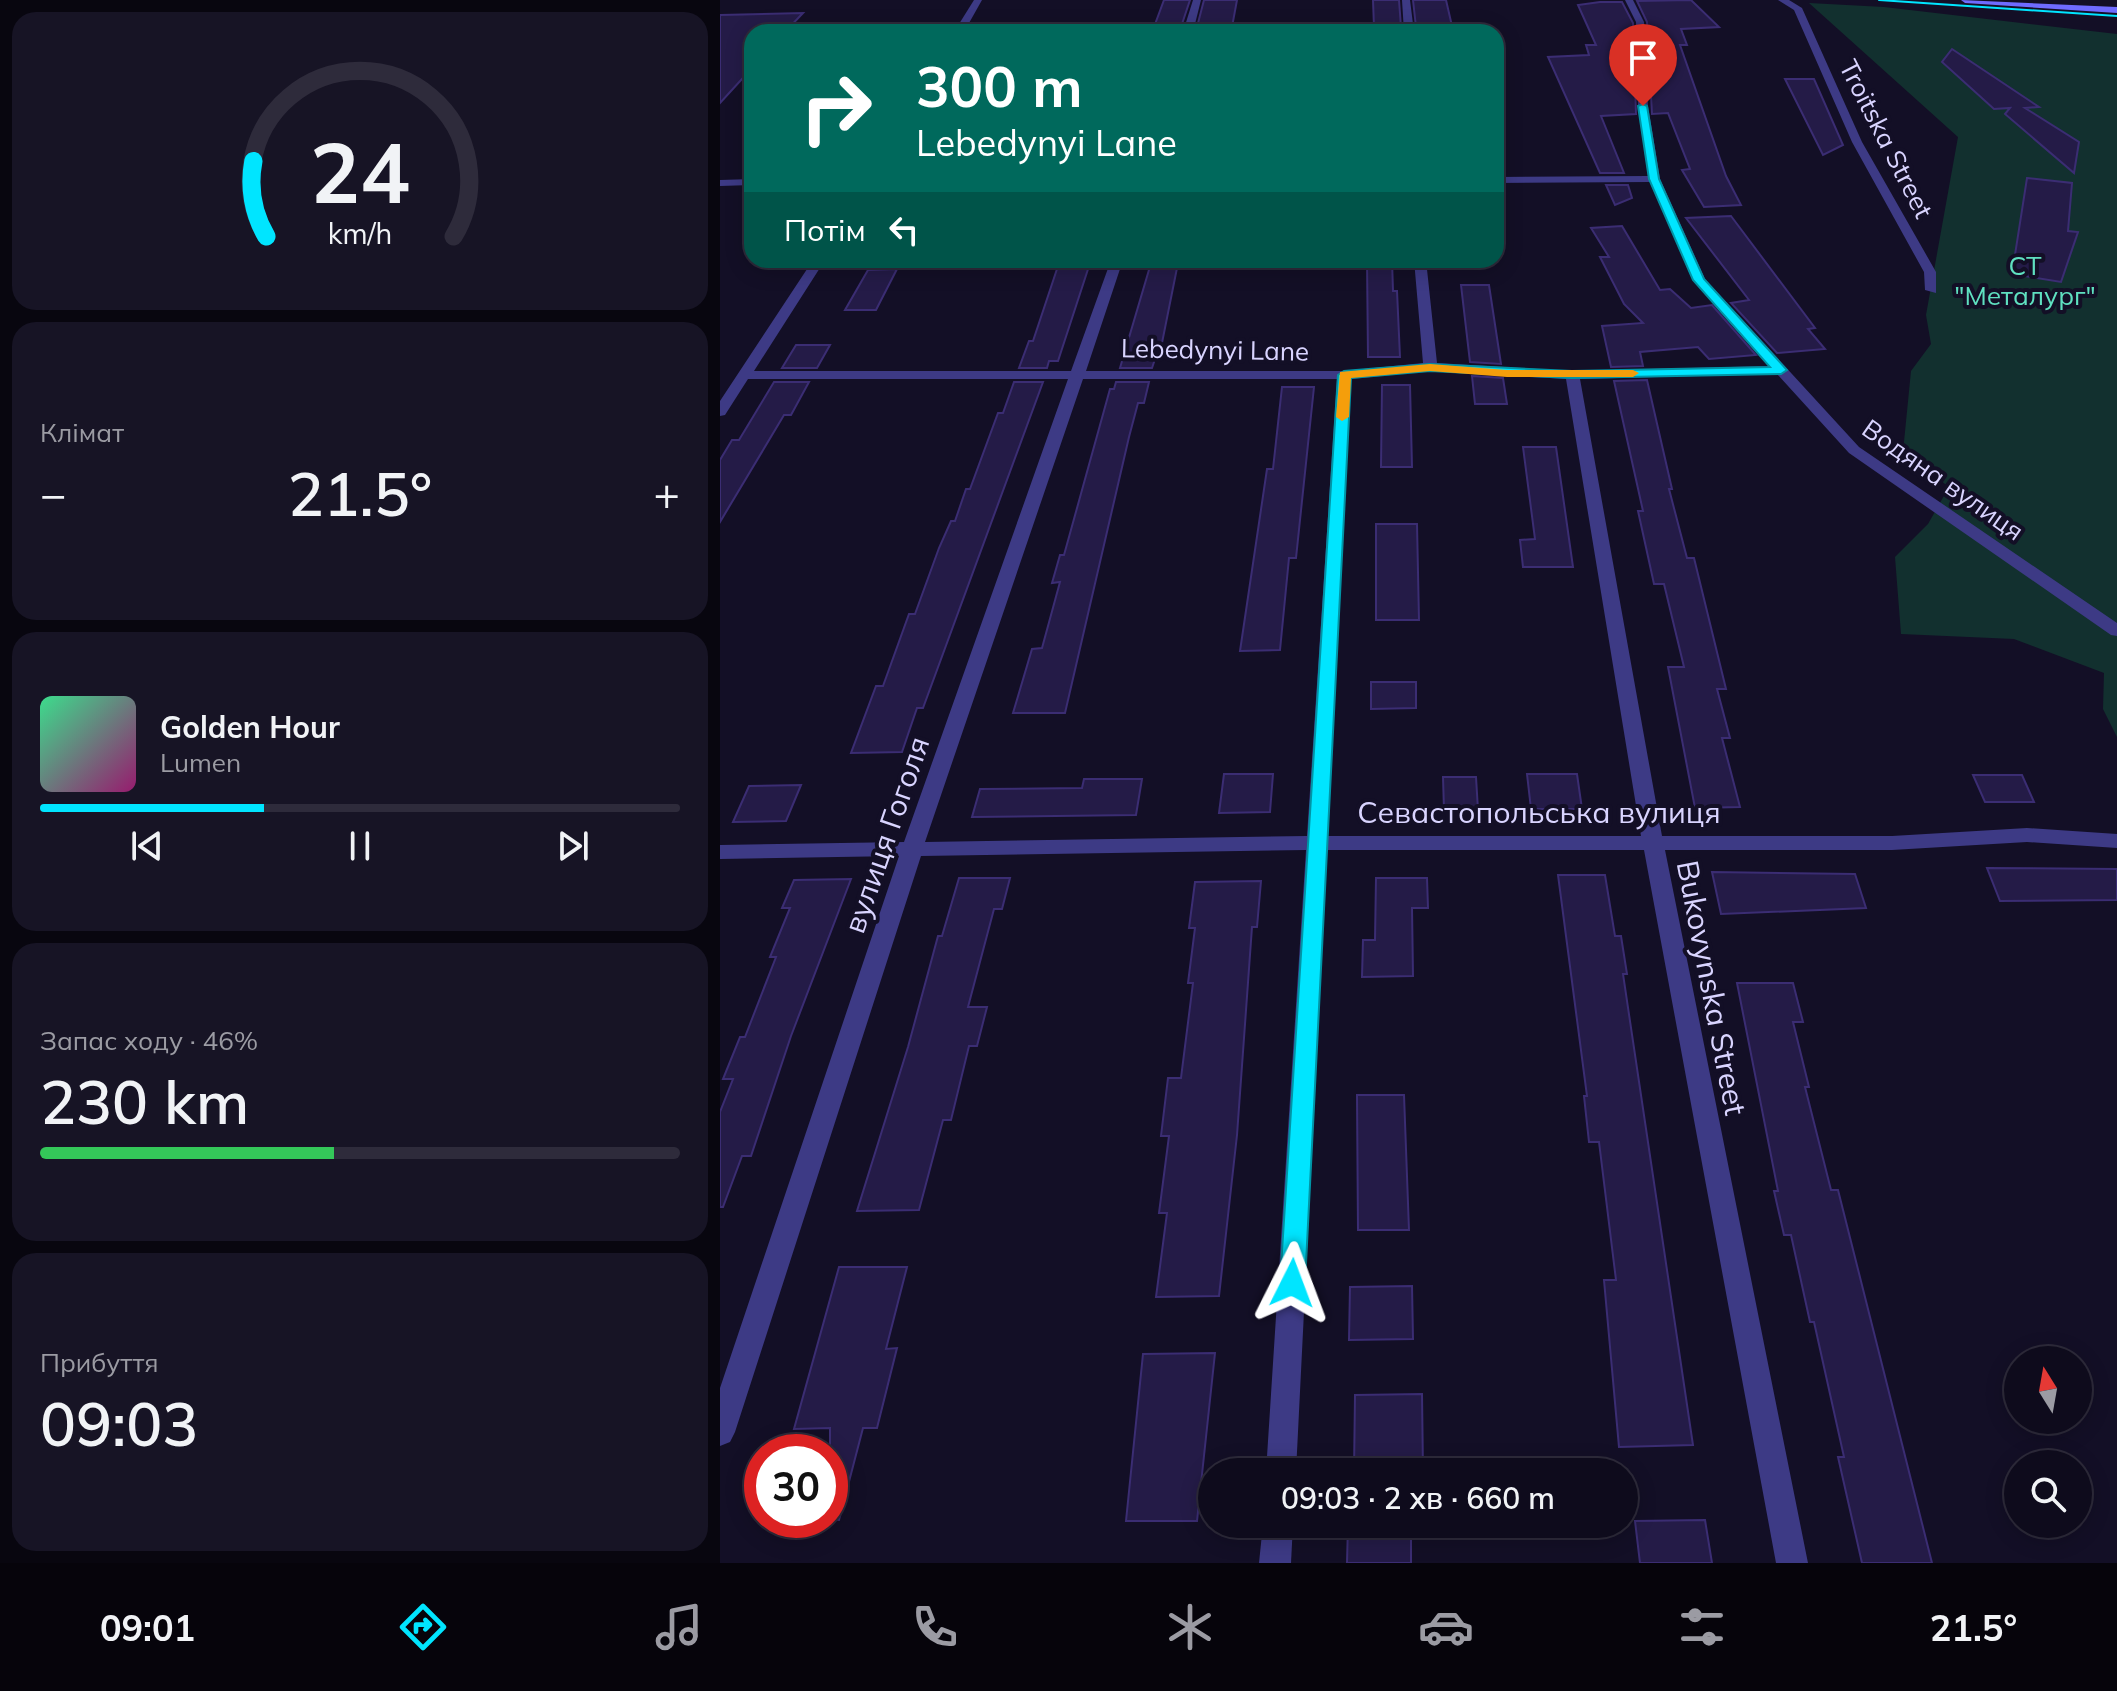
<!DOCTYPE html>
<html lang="uk">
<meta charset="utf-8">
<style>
body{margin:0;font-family:Mulish,sans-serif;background:#171425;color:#f1f3f6;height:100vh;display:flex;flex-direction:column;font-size:30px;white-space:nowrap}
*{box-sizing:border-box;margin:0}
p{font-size:26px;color:#9b9ba3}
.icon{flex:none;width:44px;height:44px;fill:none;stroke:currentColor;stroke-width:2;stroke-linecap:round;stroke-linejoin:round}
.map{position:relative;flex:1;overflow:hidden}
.drawer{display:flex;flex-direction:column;gap:12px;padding:12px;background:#08060f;width:720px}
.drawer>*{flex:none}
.guide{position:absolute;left:24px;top:24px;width:760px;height:244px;border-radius:24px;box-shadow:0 4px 20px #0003,0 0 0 2px #2e2b3b;background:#00695c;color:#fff;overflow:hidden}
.needle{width:52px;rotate:349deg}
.buttons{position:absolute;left:1284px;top:1346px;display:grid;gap:16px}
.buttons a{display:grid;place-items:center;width:88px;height:88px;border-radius:50%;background:#0e0b1c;box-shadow:0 4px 20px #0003,0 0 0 2px #2e2b3b;font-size:40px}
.speed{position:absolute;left:24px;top:1434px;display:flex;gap:16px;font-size:40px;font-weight:700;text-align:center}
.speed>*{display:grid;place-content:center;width:104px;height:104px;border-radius:50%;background:#0e0b1c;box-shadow:0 4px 20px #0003,0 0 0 2px #2e2b3b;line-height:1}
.speed .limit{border:12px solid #d22;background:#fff;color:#111}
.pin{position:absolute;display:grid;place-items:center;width:68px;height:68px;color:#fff;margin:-82px -34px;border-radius:50% 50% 50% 0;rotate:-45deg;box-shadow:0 0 8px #0007}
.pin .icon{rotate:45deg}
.me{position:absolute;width:88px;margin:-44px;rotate:3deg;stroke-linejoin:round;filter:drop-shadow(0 0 6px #0008)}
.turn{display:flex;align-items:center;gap:28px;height:168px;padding:0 40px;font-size:36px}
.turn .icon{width:104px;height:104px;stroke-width:2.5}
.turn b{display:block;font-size:56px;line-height:68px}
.then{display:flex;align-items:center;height:76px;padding:0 40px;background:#0003;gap:16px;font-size:30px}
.big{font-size:60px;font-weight:600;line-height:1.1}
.drawer .tile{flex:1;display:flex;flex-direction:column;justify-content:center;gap:12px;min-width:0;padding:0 28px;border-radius:24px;background:#171425}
.drawer .dial{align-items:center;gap:0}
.dial svg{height:208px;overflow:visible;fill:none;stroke:#2e2b3b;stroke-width:7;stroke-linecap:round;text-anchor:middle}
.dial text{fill:#f1f3f6;stroke:none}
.song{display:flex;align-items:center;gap:24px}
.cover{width:96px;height:96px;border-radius:12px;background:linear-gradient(135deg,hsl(150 70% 55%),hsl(320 70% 35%))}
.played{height:8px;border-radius:4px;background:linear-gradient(90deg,#00e5ff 35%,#2e2b3b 35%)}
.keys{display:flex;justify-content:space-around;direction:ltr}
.heat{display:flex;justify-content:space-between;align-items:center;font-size:44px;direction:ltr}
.charge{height:12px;border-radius:6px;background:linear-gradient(90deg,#34c759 46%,#2e2b3b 0)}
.trip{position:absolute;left:478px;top:1458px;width:440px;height:80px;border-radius:40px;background:#0e0b1c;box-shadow:0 4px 20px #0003,0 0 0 2px #2e2b3b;font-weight:600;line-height:80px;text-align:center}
.dock{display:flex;height:128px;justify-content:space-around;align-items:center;background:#06040b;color:#9b9ba3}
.dock .icon{width:56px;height:56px}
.dock .active{color:#00e5ff}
.dock b{font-size:36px;color:#f1f3f6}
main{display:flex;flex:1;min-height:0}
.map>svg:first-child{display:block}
</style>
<main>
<section class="drawer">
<div class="tile dial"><svg viewBox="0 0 100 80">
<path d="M14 69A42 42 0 1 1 86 69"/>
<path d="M14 69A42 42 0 0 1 9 40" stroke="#00e5ff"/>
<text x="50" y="56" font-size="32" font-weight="700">24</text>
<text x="50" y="72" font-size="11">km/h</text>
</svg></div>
<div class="tile"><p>Клімат</p>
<div class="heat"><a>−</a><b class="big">21.5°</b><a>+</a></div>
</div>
<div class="tile">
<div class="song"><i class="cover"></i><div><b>Golden Hour</b><p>Lumen</p></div></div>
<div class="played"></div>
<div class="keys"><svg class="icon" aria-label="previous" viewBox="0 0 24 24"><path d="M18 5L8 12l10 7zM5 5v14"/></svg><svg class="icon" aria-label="pause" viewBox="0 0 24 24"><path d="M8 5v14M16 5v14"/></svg><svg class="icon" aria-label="next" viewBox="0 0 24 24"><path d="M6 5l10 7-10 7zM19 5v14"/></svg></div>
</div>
<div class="tile"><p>Запас ходу · 46%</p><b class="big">230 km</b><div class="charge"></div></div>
<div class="tile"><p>Прибуття</p><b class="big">09:03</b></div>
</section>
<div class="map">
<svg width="1397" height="1563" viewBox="0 0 1397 1563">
<rect width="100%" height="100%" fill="#130f26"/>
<polygon fill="#12302f" points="1089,3 1164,7 1397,34 1397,737 1383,709 1384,673 1294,639 1181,634 1175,557 1208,524 1229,487 1183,452 1191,371 1211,344 1206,315 1238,137"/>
<g fill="#241b47" stroke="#3b2d73" stroke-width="2">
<polygon points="444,0 470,0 461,27 434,27"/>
<polygon points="484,0 517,0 512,27 477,27"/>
<polygon points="653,0 679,0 681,27 654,27"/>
<polygon points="693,0 726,0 732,26 696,27"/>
<polygon points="971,0 999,27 961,29 967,45 960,45 1006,176 1021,205 984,207 962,170 970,169 948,113 932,114 927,22 917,1"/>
<polygon points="880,2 902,2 913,23 916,114 881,116 904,173 880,173 828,57 869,55 866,45 876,45 858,5"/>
<polygon points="83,13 65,32 32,32 32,68 0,103 0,15"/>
<polygon points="1232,49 1319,107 1305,108 1359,142 1354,173 1285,114 1290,108 1274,109 1222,62"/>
<polygon points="1065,79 1094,79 1123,145 1103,155"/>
<polygon points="1307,178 1352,183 1348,231 1358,232 1341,282 1292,274"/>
<polygon points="886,185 908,185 912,198 895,205"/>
<polygon points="1011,216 1095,328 1088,329 1105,349 1057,353 1011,303 1029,300 966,218"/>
<polygon points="902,226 940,290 950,289 971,308 992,305 1036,355 989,359 978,347 920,352 923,366 891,367 882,326 923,323 904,304 880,257 889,257 871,228"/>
<polygon points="340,260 371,260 338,361 329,361 327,368 299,368 309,341 313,341"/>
<polygon points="647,260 672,260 673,291 677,291 680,357 648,357"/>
<polygon points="431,263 458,263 439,358 435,359 432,368 400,368"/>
<polygon points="177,269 156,310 125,310 148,270"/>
<polygon points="741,285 769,285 781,364 750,362"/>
<polygon points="76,345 110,345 97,368 62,368"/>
<polygon points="752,376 783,378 787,404 755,404"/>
<polygon points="927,380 952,489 949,489 967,558 974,558 1006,689 997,689 1010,738 1002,738 1020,807 975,808 948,667 964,667 944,584 934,584 918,511 923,511 894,381"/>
<polygon points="54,382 89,382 71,415 64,415 0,522 0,460 12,440 19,440"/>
<polygon points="294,382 323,382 203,708 197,708 182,752 131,753 156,686 163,686 189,614 195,614 219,548 231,521 235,521 246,489 250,489 278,413 283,413"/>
<polygon points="396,382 429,382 424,403 418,403 409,437 345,713 293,713 312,649 322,648 340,582 332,583 340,555 344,555 390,389 394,389"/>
<polygon points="662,385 690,385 692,467 661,467"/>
<polygon points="562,387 594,387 576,558 569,558 560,650 520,651 547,469 553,469"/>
<polygon points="803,447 836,447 853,567 803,567 800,540 815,539"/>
<polygon points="656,524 697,524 699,620 656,620"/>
<polygon points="651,682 696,682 696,708 651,709"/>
<polygon points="504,774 553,774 550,812 499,813"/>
<polygon points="807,774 857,774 862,809 811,809"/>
<polygon points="1253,775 1302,775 1314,802 1265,802"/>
<polygon points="723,777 756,777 758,810 724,810"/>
<polygon points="364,779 422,779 416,815 252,817 260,789 362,788"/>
<polygon points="81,785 66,821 13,822 29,786"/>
<polygon points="1267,868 1397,869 1397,900 1280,901"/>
<polygon points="992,872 1135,874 1146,908 1001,914"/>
<polygon points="838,875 885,875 895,936 901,936 907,974 903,974 973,1445 899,1447 884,1280 896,1280 879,1142 869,1142 864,1096 867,1096"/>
<polygon points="239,878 290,878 282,909 274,909 248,1007 267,1007 257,1046 249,1046 231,1120 223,1120 199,1210 137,1211 188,1047 218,936 222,936"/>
<polygon points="656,878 707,878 708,908 692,908 693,976 642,977 643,940 655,940"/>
<polygon points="131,879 71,1036 31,1156 22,1156 3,1207 0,1207 0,1112 13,1079 3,1079 20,1037 25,1037 56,957 50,957 70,908 62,908 74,880"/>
<polygon points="541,881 537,927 532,927 517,1135 499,1296 436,1297 447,1213 439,1213 449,1136 441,1136 448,1078 461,1078 473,983 468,983 475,928 469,928 475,882"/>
<polygon points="1017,983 1073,983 1083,1022 1073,1022 1089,1087 1085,1087 1111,1190 1118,1190 1212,1563 1142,1563 1118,1457 1124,1457 1094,1322 1090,1322 1071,1235 1064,1235 1054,1191 1058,1191"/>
<polygon points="637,1095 684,1095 689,1230 638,1230"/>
<polygon points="119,1267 187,1267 166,1349 177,1348 157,1428 143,1428 119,1520 110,1519 110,1428 74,1429"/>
<polygon points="692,1286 693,1339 629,1340 630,1287"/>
<polygon points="495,1353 477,1521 406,1521 423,1354"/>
<polygon points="702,1394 703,1472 634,1472 635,1395"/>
<polygon points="985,1520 992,1563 920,1563 915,1521"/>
<polygon points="628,1524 691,1524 691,1563 627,1563"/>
</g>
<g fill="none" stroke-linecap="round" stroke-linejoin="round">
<g fill="#3d3a85" fill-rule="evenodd">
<polygon points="254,0 262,0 244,32 234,32"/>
<polygon points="473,0 481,0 473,32 463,32"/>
<polygon points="682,0 690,0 694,32 684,32"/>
<path d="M 905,0 L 913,0 L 924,22 L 928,106 L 940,179 L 985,279 L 1139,447 L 1397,623 L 1397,636 L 1391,635 L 1129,453 L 1057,374 L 860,379 L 942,836 L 1172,836 L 1307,828 L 1397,834 L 1397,848 L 1307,842 L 1172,850 L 945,850 L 1088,1563 L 1056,1563 L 924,850 L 607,850 L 576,1472 L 546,1472 L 586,850 L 201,856 L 15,1432 L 10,1442 L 0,1446 L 0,1388 L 179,856 L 0,859 L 0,845 L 184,842 L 348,379 L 28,379 L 5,415 L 0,416 L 0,401 L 93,260 L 105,260 L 34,371 L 351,371 L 391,260 L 403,260 L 366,371 L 624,371 L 703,363 L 694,260 L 706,260 L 717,363 L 852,371 L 1050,366 L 973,280 L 930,182 L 776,183 L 776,177 L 928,176 L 918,106 L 916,22 ZM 710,371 L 846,379 L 921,836 L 608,836 L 631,379 ZM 363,379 L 617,379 L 587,836 L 205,842 Z"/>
<polygon points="1058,0 1069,0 1082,8 1142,142 1216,272 1216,293 1205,290 1204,272 1132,142 1074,10"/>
<polygon points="32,179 32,185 0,186 0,180"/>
<polygon points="543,1524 573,1524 571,1563 539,1563"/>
</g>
<polygon fill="#6f6bff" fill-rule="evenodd" points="1241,0 1397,7 1397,13 1245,3"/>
<polyline stroke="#00e5ff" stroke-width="2" points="1159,0 1397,16"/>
</g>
<polygon fill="#00e5ff" stroke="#0095a6" stroke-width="2" points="923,104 927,106 939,179 984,279 1067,370 1061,374 852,378 710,371 631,378 585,1283 581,1291 572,1294 564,1291 560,1283 618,375 624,371 710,364 852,371 1050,367 973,280 929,179 918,106"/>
<polygon fill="#f59e0b" points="710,364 787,370 913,370 919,373 913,377 787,377 710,371 631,378 629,417 622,421 616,417 620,372"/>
<g text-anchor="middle" stroke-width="8" stroke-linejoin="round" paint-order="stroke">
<g font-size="26" fill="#d9d4ff" stroke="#130f26">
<text transform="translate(1166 139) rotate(63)" y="9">Troitska Street</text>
<text transform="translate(495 350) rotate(1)" y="9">Lebedynyi Lane</text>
<text transform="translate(1223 480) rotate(35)" y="9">Водяна вулиця</text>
</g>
<g font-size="26" fill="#5fe0c0" stroke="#130f26">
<text x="1305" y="275">СТ<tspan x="1305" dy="30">"Металург"</tspan></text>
</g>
<g font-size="30" fill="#d9d4ff" stroke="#130f26">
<text x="819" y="823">Севастопольська вулиця</text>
<text transform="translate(167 835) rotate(-71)" y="10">вулиця Гоголя</text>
<text transform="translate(991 988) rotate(79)" y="10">Bukovynska Street</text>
</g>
</g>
</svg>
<div class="buttons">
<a><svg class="needle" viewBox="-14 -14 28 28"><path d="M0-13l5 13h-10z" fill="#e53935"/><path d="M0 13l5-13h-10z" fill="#9b9ba3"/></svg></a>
<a><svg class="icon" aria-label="search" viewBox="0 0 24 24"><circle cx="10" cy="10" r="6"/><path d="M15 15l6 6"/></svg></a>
</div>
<div class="speed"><div class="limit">30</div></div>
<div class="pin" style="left:923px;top:106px;background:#d93025"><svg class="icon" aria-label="arrive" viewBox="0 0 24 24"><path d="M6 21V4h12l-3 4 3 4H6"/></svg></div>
<svg class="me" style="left:572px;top:1283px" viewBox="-20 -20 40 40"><path d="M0-17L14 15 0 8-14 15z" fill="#00e5ff" stroke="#fff" stroke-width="4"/></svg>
<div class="trip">09:03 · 2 хв · 660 m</div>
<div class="guide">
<div class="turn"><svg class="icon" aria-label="right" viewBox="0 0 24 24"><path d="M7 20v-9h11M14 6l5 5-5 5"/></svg><div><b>300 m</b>Lebedynyi Lane</div></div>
<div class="then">Потім<svg class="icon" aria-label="left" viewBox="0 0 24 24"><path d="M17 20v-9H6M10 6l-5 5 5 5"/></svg></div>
</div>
</div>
</main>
<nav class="dock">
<b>09:01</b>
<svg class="icon active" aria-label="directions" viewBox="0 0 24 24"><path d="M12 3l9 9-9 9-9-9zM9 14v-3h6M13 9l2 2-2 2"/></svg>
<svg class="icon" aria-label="music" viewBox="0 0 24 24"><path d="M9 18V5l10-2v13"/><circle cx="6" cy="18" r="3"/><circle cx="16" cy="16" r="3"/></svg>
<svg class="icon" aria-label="phone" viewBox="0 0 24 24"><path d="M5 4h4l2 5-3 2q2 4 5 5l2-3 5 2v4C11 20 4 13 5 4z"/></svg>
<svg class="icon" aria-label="climate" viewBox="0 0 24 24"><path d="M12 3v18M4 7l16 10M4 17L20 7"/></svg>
<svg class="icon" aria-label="car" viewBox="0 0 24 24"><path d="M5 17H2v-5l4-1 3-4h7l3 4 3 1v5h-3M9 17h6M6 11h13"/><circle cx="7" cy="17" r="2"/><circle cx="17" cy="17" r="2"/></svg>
<svg class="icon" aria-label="filters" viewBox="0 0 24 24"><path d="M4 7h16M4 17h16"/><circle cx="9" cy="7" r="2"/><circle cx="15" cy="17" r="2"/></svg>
<b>21.5°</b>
</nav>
